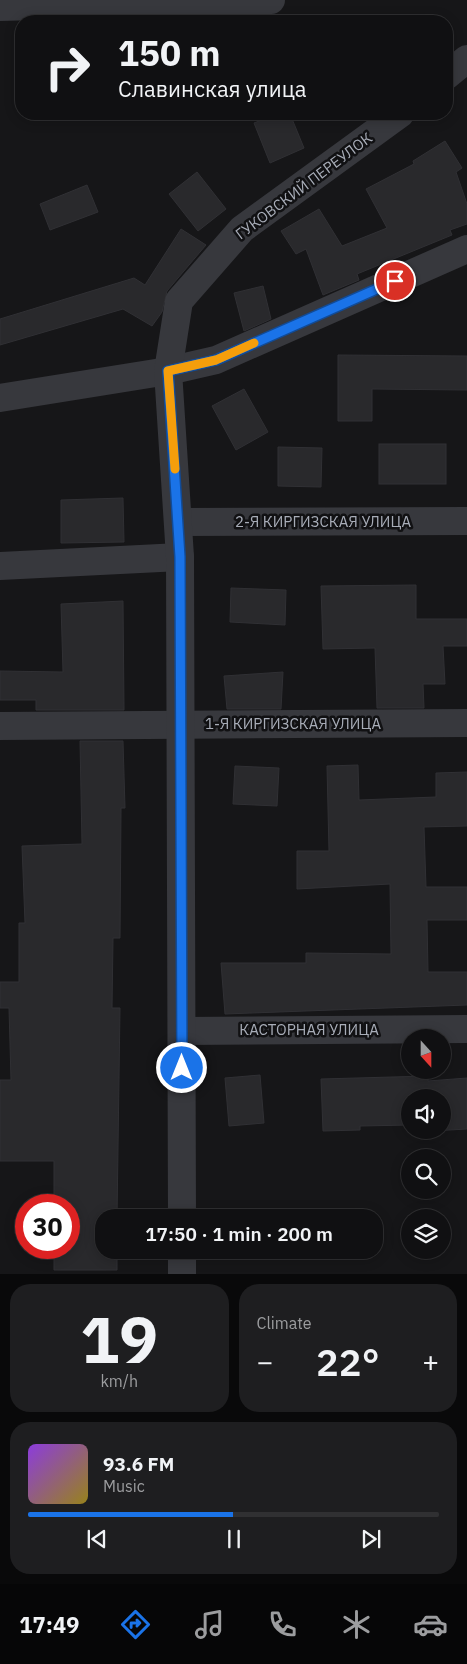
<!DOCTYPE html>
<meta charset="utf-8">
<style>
body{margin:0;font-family:"IBM Plex Sans",sans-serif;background:#1e1e20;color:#f1f3f6;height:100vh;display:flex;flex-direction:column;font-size:19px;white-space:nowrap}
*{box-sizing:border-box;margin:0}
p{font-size:16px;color:#9c9d9f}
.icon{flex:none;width:28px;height:28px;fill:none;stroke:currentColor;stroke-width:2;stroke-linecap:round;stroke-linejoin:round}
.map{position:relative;height:1274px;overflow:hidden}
.side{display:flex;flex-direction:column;gap:10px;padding:10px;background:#09090a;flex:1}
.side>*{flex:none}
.hud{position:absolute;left:15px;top:15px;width:438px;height:105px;border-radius:20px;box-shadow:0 2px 12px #0003,0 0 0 1px #303032;background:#101012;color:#f1f3f6;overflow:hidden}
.needle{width:32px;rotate:159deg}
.fabs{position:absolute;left:401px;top:1029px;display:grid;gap:10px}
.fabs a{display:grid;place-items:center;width:50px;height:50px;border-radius:50%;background:#101012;box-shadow:0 2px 12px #0003,0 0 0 1px #303032;font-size:25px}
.speed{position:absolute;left:15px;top:1194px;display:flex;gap:10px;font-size:25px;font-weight:700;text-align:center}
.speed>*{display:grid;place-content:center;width:65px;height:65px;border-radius:50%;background:#101012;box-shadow:0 2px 12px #0003,0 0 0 1px #303032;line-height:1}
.speed .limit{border:8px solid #d22;background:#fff;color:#111}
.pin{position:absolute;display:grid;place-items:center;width:42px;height:42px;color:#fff;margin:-21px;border:2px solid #fff;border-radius:50%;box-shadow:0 1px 5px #0007}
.me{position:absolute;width:55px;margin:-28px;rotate:0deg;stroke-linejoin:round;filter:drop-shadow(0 0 4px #0008)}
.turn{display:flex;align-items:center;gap:18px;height:105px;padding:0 20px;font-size:22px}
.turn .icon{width:65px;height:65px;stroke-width:2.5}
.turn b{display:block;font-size:35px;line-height:42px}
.big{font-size:38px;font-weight:600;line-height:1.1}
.side .card{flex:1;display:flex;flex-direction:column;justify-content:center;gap:8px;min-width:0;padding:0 18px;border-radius:20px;background:#1e1e20}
.side .dial{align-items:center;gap:0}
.dial b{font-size:65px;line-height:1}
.song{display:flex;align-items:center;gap:15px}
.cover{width:60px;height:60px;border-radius:8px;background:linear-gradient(135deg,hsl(270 70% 55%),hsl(50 70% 35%))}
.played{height:5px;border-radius:2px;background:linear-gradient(90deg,#1a73e8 50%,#303032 50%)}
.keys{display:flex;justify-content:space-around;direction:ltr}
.heat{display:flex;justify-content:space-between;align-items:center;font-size:28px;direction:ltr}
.side .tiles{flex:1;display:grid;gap:10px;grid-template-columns:1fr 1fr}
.card:last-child{grid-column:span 2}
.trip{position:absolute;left:95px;top:1209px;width:288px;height:50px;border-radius:20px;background:#101012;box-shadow:0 2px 12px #0003,0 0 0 1px #303032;font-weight:600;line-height:50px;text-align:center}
.dock{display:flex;height:80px;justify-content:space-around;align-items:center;background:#060607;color:#9c9d9f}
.dock .icon{width:35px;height:35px}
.dock .selected{color:#1a73e8}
.dock b{font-size:22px;color:#f1f3f6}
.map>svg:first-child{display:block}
</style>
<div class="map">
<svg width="467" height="1274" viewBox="0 0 467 1274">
<rect width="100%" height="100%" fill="#161618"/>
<g fill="#29292c" stroke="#303034">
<polygon points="277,114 290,114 304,148 270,163 254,123"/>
<polygon points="445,141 462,168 456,172 467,204 467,224 450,230 452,235 357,274 359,280 323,295 306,249 296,254 281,231 319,209 342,246 387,228 366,189 414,164 413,161"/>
<polygon points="197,172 226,209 198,231 169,194"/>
<polygon points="87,185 98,212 50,230 40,204"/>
<polygon points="181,229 206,245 167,291 162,312 152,326 123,309 0,345 0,319 134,278 145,285"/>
<polygon points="263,286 271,319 244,331 234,293"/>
<polygon points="338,355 467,356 467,390 372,389 372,421 338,421"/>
<polygon points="244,389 268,432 236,450 212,406"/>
<rect x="379" y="444" width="67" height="40"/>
<polygon points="278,447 322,448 321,487 278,486"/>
<polygon points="123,498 124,542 61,543 61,500"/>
<polygon points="416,585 416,619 467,619 467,646 443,646 445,684 423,684 424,708 377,708 375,648 323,649 321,586"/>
<polygon points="231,588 286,590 285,625 230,622"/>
<polygon points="123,601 124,710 36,710 36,700 0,700 0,671 63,672 61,604"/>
<polygon points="283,672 281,709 227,709 224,676"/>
<polygon points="80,741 123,741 125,808 121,808 120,938 113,938 112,1008 120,1008 117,1218 104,1218 104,1250 117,1250 117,1270 54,1270 54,1248 69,1248 69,1205 54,1205 54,1161 0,1161 0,1080 11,1080 9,1008 0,1008 0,982 19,982 19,923 25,923 22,846 82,844"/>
<polygon points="358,765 359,800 436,797 436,773 467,772 467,826 424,827 426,887 467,887 467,920 427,920 428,972 467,972 467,1005 225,1014 221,963 306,963 306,953 391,954 390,884 297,889 297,851 329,851 327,766"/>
<polygon points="235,766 279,768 277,806 233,804"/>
<polygon points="260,1075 264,1123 229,1126 225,1078"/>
<polygon points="428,1076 428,1081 467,1078 467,1129 432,1131 442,1130 442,1098 410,1098 410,1125 360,1126 360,1130 323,1131 321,1079"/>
</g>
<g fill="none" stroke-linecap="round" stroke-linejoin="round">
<g stroke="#37383d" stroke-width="28">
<polyline points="0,7 271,0"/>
<polyline points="446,76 467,59"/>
<polyline points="0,398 168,371 216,360 467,249"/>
<polyline points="179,522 467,521"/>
<polyline points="0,566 180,557"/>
<polyline points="0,726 467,723"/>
<polyline points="182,1031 467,1029"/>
<polyline points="182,1218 180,557 168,371 179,301 242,229 400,114"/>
<polyline points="182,1274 182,1250"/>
</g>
</g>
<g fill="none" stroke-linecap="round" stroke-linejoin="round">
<defs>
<polyline id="route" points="182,1068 180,557 168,371 216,360 395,281"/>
</defs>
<use href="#route" stroke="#114b97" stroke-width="12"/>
<use href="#route" stroke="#1a73e8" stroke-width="9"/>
<polyline stroke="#f59e0b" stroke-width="9" points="175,469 168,371 216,360 254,343"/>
</g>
<g text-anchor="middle" stroke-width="5" stroke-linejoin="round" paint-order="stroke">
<g font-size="15" fill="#a8adb8" stroke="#111113">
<text transform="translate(304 186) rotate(-37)" y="5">ГУКОВСКИЙ ПЕРЕУЛОК</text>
<text x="323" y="527">2-Я КИРГИЗСКАЯ УЛИЦА</text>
<text x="293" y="729">1-Я КИРГИЗСКАЯ УЛИЦА</text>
<text x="309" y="1035">КАСТОРНАЯ УЛИЦА</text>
</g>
</g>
</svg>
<div class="fabs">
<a><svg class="needle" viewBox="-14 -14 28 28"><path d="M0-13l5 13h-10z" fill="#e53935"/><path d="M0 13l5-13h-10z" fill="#9c9d9f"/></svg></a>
<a><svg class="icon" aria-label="sound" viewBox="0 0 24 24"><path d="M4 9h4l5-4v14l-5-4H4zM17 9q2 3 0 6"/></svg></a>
<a><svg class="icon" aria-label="search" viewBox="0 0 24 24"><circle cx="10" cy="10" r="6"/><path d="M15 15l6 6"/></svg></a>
<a><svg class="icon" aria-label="layers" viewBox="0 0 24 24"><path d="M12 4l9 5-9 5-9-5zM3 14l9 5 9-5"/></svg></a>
</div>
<div class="speed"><div class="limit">30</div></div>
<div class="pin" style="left:395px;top:281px;background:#d93025"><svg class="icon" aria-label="arrive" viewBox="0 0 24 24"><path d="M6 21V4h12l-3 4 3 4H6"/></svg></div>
<svg class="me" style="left:182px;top:1068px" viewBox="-20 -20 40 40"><circle r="17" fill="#1a73e8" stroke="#fff" stroke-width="3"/><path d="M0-11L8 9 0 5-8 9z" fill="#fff"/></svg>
<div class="trip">17:50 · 1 min · 200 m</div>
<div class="hud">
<div class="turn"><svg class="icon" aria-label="right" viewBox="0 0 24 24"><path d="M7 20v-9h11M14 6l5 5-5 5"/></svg><div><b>150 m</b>Славинская улица</div></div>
</div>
</div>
<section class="side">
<div class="tiles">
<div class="card dial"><b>19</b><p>km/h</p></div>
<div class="card"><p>Climate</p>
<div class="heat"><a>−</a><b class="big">22°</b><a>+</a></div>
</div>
<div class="card">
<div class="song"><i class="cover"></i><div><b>93.6 FM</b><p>Music</p></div></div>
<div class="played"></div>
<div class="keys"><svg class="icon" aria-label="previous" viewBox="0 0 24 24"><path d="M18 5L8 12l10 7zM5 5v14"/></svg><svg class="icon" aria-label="pause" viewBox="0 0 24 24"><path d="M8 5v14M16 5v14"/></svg><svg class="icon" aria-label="next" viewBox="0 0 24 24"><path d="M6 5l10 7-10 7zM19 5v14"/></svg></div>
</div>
</div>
</section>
<nav class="dock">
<b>17:49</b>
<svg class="icon selected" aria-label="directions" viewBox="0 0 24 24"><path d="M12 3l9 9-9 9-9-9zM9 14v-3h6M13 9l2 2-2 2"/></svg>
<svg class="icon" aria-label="music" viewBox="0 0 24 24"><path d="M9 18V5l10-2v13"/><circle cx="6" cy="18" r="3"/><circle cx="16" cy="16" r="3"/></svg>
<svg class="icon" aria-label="phone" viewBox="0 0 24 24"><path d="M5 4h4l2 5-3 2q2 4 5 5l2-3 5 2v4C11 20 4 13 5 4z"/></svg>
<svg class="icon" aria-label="climate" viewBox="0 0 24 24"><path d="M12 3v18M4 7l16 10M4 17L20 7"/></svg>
<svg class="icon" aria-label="car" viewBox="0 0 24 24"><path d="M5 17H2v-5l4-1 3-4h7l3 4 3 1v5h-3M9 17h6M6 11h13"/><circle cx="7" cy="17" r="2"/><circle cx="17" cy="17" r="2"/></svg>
</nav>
